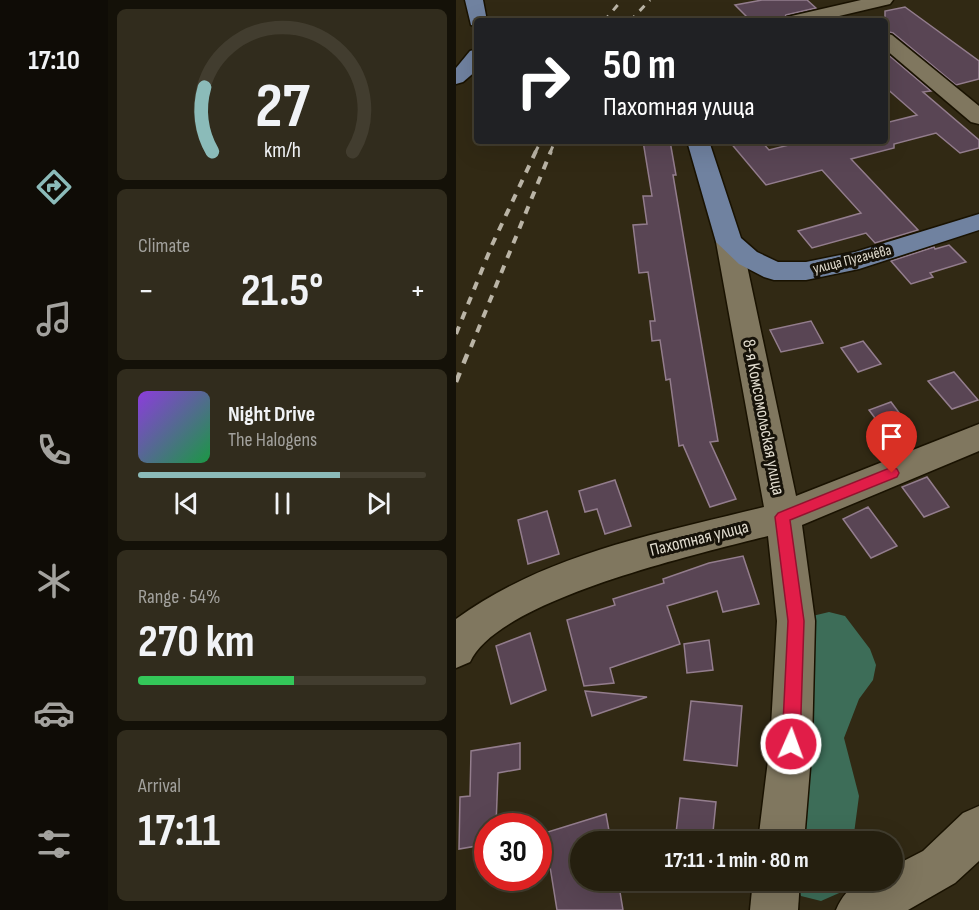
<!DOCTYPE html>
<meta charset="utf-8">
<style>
body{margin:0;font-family:"Sofia Sans Condensed",sans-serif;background:#312c1d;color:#f1f3f6;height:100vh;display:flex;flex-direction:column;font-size:22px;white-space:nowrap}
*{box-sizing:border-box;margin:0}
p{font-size:20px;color:#a3a29e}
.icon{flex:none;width:33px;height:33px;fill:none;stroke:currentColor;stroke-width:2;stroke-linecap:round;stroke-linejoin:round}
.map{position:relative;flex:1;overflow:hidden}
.sheet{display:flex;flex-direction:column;gap:9px;padding:9px;background:#141108;width:348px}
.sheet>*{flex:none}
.top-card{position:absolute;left:18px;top:18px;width:414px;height:126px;border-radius:6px;box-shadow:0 6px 24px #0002,0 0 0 2px #423d2f;background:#202124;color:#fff;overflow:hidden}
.speed{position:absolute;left:18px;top:813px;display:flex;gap:12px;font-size:30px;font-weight:700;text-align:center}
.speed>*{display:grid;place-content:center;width:78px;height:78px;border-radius:50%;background:#251f0f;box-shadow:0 6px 24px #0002,0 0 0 2px #423d2f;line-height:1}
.speed .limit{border:9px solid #d22;background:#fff;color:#111}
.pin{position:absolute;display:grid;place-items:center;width:51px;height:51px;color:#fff;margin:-62px -26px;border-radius:50% 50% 50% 0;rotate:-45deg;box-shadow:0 0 6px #0007}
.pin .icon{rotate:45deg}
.me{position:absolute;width:66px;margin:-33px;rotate:2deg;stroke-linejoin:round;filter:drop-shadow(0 0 4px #0008)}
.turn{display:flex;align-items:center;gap:21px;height:126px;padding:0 30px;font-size:27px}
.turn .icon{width:78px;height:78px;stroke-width:2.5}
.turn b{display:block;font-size:42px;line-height:51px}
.big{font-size:45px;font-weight:700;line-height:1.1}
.sheet .card{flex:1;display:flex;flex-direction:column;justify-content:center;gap:9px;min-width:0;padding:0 21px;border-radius:9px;background:#312c1d}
.sheet .dial{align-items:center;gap:0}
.dial svg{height:156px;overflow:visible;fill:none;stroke:#423d2f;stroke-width:7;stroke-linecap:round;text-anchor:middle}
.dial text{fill:#f1f3f6;stroke:none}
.song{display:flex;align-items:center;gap:18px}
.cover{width:72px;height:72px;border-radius:9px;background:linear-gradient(135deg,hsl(270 70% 55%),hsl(140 70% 35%))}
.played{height:6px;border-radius:3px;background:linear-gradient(90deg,#8bbbb9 70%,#423d2f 70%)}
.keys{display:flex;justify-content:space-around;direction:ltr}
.heat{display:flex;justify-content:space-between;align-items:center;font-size:33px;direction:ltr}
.charge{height:9px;border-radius:4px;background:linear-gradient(90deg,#34c759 54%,#423d2f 0)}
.trip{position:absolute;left:114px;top:831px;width:333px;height:60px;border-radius:30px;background:#251f0f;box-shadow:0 6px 24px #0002,0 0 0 2px #423d2f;font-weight:700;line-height:60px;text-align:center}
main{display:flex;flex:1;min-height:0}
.tab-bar{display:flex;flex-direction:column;width:108px;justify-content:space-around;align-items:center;background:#0f0c06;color:#a3a29e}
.tab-bar .icon{width:42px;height:42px}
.tab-bar .active{color:#8bbbb9}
.tab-bar b{font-size:27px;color:#f1f3f6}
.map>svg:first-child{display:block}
</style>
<main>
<nav class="tab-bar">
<b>17:10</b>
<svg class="icon active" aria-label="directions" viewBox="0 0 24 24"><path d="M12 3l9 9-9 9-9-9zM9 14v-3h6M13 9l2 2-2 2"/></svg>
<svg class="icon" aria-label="music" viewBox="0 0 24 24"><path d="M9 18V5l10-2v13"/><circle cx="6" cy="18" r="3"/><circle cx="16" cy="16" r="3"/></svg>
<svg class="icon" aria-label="phone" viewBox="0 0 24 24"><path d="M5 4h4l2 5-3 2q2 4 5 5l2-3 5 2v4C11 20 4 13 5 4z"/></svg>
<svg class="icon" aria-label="climate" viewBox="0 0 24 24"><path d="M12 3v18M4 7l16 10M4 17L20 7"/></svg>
<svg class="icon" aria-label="car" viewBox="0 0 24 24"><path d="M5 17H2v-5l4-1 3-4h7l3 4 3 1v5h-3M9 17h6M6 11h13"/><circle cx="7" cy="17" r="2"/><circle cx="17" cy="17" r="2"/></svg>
<svg class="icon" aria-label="filters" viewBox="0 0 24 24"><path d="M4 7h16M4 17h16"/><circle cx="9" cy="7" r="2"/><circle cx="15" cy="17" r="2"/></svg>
</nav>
<section class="sheet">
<div class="card dial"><svg viewBox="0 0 100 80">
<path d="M14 69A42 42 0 1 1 86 69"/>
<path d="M14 69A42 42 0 0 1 10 36" stroke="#8bbbb9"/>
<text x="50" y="56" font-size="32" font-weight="700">27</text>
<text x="50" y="72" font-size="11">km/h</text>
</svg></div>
<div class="card"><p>Climate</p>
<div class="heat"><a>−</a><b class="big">21.5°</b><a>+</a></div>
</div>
<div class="card">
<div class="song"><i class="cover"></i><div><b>Night Drive</b><p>The Halogens</p></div></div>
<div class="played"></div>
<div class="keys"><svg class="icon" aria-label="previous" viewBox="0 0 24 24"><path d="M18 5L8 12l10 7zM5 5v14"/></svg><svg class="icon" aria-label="pause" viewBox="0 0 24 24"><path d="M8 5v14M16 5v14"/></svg><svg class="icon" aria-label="next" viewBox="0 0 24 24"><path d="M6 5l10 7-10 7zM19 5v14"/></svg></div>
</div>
<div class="card"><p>Range · 54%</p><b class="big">270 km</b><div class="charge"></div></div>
<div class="card"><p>Arrival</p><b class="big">17:11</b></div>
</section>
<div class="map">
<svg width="523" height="910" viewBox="0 0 523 910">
<rect width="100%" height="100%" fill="#312914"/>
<g fill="#3d6d58">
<polygon points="373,612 389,616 414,649 420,665 417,680 403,699 388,738 403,796 397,841 341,842 348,618"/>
<polygon points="339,881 391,881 390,890 365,901 345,896"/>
</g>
<g fill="#594554" stroke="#937d8d" stroke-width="1.5">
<polygon points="306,0 351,0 360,8 330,15 327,21 295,21 279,5"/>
<polygon points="449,7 523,61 523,79 500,85 437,33 429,31 429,11"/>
<polygon points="429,52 475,91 467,92 523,140 523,148 504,153 480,133 438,144 438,148 395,159 462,230 419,243 410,233 356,248 342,231 405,213 366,170 310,185 273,141 305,141 313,150 349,141 429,141 429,123 461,115 429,87"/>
<polygon points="187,141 214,141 220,175 217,175 262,441 254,442 280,499 254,507 227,445 223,446 214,379 210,380 204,340 196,341 194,321 199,321 192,272 183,273 177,225 191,224 187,196 196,196"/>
<polygon points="493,245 510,262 474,273 477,277 455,284 435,261 478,247 479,249"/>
<polygon points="355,321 367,343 325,352 314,330"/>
<polygon points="407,341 425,364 402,372 385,348"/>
<polygon points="498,372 522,400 496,409 472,381"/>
<polygon points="435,402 453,426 431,434 413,410"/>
<polygon points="471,477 493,507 468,517 446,487"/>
<polygon points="159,480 175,526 149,534 141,509 129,512 123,491"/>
<polygon points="412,507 441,546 415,558 387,519"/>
<polygon points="91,511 103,554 72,564 62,520"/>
<polygon points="287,556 303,604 267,612 261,591 211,606 224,644 154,668 158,683 128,686 111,620 159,605 157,599 208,583 207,579 253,563"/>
<polygon points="74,633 90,690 55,704 40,646"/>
<polygon points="253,640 257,670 231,673 228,644"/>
<polygon points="129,691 191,697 136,716"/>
<polygon points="235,701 286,706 281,766 228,760"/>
<polygon points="64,743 64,769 42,773 40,826 32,826 32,844 3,849 4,797 14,796 15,751"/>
<polygon points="224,798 260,802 256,842 219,842"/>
<polygon points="150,814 155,842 124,842 124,880 162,880 167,910 101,910 90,842 82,842 82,835"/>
</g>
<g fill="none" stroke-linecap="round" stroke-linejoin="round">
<defs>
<g id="minor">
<polygon points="405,0 437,0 434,4 362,21 329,21 331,17"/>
<polygon points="429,33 436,35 523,106 523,124 515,122 429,49"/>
<path d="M 273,234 L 282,236 L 286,242 L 340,496 L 523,424 L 523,451 L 346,525 L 359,621 L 356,744 L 348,842 L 302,842 L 314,744 L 321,621 L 312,536 C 246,553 42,599 14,662 L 0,668 L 0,619 C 89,554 203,533 308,507 L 260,242 L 264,236 Z"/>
<path d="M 523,806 L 523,861 L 499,883 L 452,910 L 380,910 C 392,882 408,880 436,880 L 436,867 L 467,851 L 507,813 Z"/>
<polygon points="297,880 344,880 342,910 294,910"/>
</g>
<g id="major">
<polygon points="9,0 27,0 31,21 21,21 21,26 15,25"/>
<polygon points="21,49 21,70 7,82 0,84 0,68 14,51"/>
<polygon points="231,141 253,141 285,238 301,252 322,262 350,262 399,252 523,214 523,230 403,269 350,280 318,280 308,277 283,264 260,242"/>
</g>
</defs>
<use href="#minor" stroke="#191201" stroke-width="3"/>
<use href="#major" stroke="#191201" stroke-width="3"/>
<use href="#minor" fill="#80775f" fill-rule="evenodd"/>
<use href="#major" fill="#7082a0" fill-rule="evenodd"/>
<g stroke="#bab4a6" stroke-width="3" stroke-dasharray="7 7" stroke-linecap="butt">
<polyline points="148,21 166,0"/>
<polyline points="174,21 194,0"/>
<polyline points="79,153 85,141"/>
<polyline points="94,153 99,141"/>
</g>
<g stroke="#bab4a6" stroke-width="4" stroke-dasharray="8 8" stroke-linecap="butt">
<polyline points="0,334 36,245 80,151"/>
<polyline points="15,347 95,151"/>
</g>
<polyline stroke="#bab4a6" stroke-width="4.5" stroke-dasharray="10 10" stroke-linecap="butt" points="0,382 15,345"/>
</g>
<polygon fill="#e11d48" stroke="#92132f" stroke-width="1.5" points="436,467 441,469 443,473 441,477 334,520 348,621 344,744 341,750 335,753 329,750 326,744 332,621 319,517 322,513"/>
<g text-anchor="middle" stroke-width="6" stroke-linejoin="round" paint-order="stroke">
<g font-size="15" fill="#e1dccf" stroke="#161209">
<text transform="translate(396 259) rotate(-14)" y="5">улица Пугачёва</text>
</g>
<g font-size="18" fill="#e1dccf" stroke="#161209">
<text transform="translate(308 417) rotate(79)" y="6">8-я Комсомольская улица</text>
<text transform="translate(243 538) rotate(-14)" y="6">Пахотная улица</text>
</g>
</g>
</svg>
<div class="speed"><div class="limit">30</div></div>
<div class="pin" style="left:436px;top:473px;background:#d93025"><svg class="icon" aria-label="arrive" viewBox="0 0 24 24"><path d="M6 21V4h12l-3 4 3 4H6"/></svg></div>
<svg class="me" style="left:335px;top:744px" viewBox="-20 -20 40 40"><circle r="17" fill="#e11d48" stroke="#fff" stroke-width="3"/><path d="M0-11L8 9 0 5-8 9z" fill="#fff"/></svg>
<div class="trip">17:11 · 1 min · 80 m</div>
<div class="top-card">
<div class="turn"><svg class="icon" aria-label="right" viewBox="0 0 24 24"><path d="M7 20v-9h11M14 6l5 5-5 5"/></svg><div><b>50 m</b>Пахотная улица</div></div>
</div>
</div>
</main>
